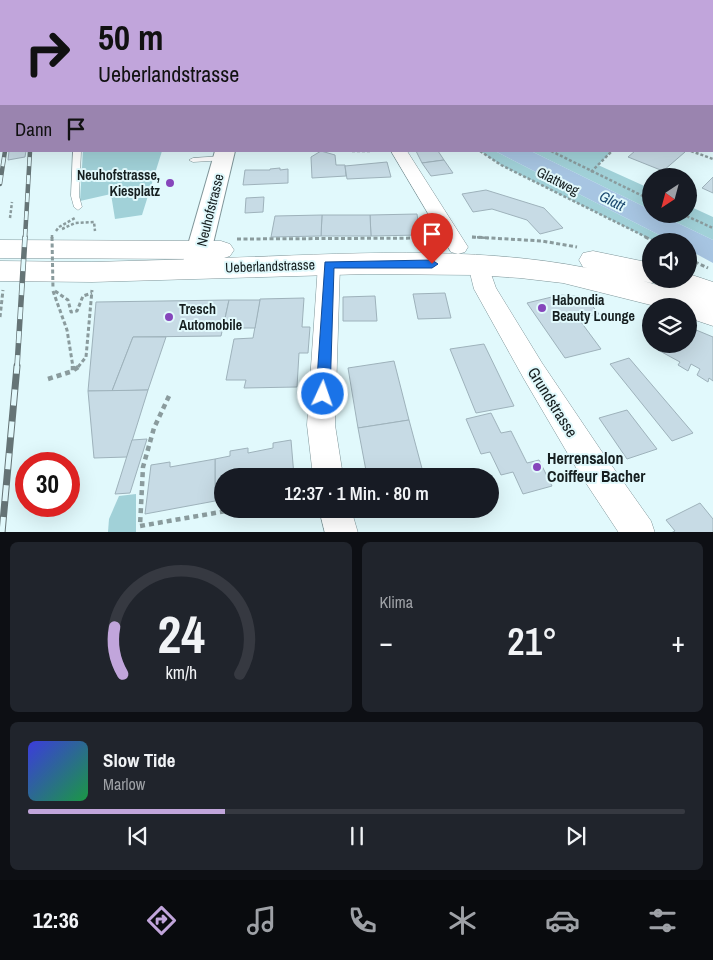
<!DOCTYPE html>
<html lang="de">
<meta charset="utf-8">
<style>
body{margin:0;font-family:"Archivo Narrow",sans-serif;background:#20242c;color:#f1f3f6;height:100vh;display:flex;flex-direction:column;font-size:19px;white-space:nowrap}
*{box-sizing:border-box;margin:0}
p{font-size:16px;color:#9ea1a6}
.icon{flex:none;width:28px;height:28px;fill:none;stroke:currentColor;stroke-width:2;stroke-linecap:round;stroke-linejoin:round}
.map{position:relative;height:532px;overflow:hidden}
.panel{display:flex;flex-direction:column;gap:10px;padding:10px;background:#0d0f14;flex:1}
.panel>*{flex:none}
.hud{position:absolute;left:0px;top:0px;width:714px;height:152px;box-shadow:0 5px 20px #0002;background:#c1a5db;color:#111;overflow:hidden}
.needle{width:32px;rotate:216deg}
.controls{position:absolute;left:642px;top:168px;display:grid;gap:10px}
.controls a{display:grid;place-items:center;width:55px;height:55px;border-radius:50%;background:#171b24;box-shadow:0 5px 20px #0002;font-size:25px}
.speed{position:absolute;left:15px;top:452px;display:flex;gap:10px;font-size:25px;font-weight:700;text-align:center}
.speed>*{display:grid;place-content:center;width:65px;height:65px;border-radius:50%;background:#171b24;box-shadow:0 5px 20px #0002;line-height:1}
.speed .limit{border:8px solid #d22;background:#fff;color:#111}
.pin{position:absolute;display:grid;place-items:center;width:42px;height:42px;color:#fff;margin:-51px -21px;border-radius:50% 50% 50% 0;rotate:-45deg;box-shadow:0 0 5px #0007}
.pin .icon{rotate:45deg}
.me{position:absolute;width:55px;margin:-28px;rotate:3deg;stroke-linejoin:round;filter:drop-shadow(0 0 4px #0008)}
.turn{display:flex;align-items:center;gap:18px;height:105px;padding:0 15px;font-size:22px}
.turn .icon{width:65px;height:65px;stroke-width:2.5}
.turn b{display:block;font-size:35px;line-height:42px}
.then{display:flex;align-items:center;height:48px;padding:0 15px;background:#0003;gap:10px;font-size:19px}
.big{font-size:38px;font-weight:600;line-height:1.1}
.panel .tile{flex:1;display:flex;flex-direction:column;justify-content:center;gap:8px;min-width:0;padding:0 18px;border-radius:8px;background:#20242c}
.panel .dial{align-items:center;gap:0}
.dial svg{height:130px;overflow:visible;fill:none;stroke:#363941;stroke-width:7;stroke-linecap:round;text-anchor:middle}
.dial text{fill:#f1f3f6;stroke:none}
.song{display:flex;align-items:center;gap:15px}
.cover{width:60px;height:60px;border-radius:8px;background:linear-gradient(135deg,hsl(240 70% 55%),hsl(140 70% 35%))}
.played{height:5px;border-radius:2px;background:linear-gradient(90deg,#c1a5db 30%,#363941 30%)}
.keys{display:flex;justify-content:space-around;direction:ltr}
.heat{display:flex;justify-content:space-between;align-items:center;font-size:28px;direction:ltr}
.panel .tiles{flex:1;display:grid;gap:10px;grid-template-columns:1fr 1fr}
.tile:last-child{grid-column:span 2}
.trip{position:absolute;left:214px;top:468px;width:285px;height:50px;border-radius:25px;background:#171b24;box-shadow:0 5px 20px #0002;font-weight:600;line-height:50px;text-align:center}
.menu{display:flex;height:80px;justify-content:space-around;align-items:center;background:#090b0e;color:#9ea1a6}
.menu .icon{width:35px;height:35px}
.menu .on{color:#c1a5db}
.menu b{font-size:22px;color:#f1f3f6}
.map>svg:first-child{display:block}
</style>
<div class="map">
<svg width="713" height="533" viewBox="0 0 713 533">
<rect width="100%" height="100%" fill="#e1f9fc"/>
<g fill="#a1d1d8">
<polygon points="83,151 162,151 142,215 115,219 111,194 80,201"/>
<polygon points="480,151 495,151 671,241 654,241 501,165"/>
<polygon points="531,151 612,151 598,165 651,189 651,210"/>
<polygon points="689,206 713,217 713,240 659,214 689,214"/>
<polygon points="136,494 136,532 108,532 109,519 119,496"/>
</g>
<polygon fill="#a7c5e2" points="495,151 531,151 651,210 651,214 659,214 713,240 713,263 689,250 689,241 671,241"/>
<g fill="#c7dbe5" stroke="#9eb2bb">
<polygon points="9,151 26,151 25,157 8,160"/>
<polygon points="321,151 335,155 336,165 345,165 346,176 312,178 311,157"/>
<polygon points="416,151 438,151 444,160 422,163"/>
<polygon points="635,151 682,151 685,152 663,171 628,157"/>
<polygon points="444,160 453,173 431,176 422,163"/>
<polygon points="387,162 391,177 347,179 345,166"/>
<polygon points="280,168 280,170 288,169 288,183 243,185 245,170 270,170 270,169"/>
<polygon points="713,177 713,193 702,188"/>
<polygon points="486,190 544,208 563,228 540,234 527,220 492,209 473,212 462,194"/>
<polygon points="264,197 263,212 245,213 246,198"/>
<polygon points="417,214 420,235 371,236 370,215"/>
<polygon points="322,215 370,215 371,236 321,236"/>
<polygon points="322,215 321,236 271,237 275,216"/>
<polygon points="445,293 451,318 418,319 413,294"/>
<polygon points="560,295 585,297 599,314 578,318 601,349 565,358 527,303"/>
<polygon points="375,296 377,321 343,321 343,297"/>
<polygon points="304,298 302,327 310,327 308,353 299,353 297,387 244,388 246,380 226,380 234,339 253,338 260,299"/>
<polygon points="229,300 221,336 133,337 112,391 88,391 96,302"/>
<polygon points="229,300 260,300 255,328 223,328"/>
<polygon points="689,327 713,337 713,381 709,378 708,382 697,375 700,369 691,364 688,371 678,365 680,362 658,350 661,344 689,344"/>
<polygon points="133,337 166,337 148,390 112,391"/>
<polygon points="484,344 514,406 476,413 450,349"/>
<polygon points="629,358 693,433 672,441 610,364"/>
<polygon points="394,361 409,420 358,428 348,368"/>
<polygon points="148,390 127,457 94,458 88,391"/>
<polygon points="627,410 657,449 627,459 599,418"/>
<polygon points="491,413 501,433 511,431 527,463 539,460 552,486 523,494 513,472 501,475 490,452 481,454 466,419"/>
<polygon points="409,420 424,476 367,476 358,428"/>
<polygon points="147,439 130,493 115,494 132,440"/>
<polygon points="291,440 294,476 222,476 222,500 215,501 215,459 230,456 230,451 248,448 248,453 273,448 273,443"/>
<polygon points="215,459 215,501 145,514 151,465 170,462 170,467"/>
<polygon points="700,503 713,519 713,533 671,533 675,531 666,520"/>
</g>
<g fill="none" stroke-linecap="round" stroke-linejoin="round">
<defs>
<g id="service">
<polygon points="103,0 107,0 108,1 104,1"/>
<polygon points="73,151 81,151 79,196 82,207 78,210 74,207 71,196"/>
<polygon points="223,156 226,156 226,160 193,162 189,160 193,158"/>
</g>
<g id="minor">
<polygon points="168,0 195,0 196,1 169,1"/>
<polygon points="362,0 372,0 372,1 363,1"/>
<polygon points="451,0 461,0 462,1 452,1"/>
<polygon points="649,0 660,0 661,1 650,1"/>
<rect x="712" y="76" width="1" height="9"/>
<polygon points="391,151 407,151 468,247 465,252 458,254 451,252"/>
<polygon points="329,258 336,260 340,265 335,425 343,476 313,476 307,425 318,265 322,260"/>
<polygon points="479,258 486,260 496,288 542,363 600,449 651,521 655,533 619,533 578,471 524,379 474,289 468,265 472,260"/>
<polygon points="319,509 351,509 358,533 325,533"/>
</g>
<g id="tertiary">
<polygon points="694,0 710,0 711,1 695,1"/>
<rect x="712" y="22" width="1" height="8"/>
<polygon points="215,151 235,151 207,269 203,276 194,278 185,276 181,269"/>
</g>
<path id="secondary" d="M 0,240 L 221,241 L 230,244 L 234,250 L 230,256 L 224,258 C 341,254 472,245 587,268 L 583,267 L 579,260 L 583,253 L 593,251 L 651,263 L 651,279 L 689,279 L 689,274 L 713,282 L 713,326 L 689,318 L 689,306 L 655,306 L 563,283 L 520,278 L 476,275 L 367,274 L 92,282 L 0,281 L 0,261 L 92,262 L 200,259 L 0,258 ZM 643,281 L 651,283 L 658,281 L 661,286 Z"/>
</defs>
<use href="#service" stroke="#7f9599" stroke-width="1"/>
<use href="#minor" stroke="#7f9599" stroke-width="1"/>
<use href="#tertiary" stroke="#7f9599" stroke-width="2"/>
<use href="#secondary" stroke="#7f9599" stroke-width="1"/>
<g stroke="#8a9b9d" stroke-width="1" stroke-dasharray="2 1" stroke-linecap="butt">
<polyline points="552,0 554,1"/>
<polyline points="670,1 687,0"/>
</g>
<g stroke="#8a9b9d" stroke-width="2.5" stroke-dasharray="3 2" stroke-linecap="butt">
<polyline points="352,151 371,151"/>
<polyline points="480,151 501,165 648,238"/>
<polyline points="551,151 651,200"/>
<polyline points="691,151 713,159"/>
<polyline points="591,172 612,151"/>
<polyline points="682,214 713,228"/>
<polyline points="10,218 12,202"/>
<polyline points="62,229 75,223 94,222 95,231"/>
<polyline points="56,231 59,227 75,218"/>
<polyline points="472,237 488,238"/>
</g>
<g stroke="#8a9b9d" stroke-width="3" stroke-dasharray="4 2.5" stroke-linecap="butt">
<polyline points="472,237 542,241 577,247"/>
<polyline points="645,237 654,241"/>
<polyline points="237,239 433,238"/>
<polyline points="689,259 708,268"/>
<polyline points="53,291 67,330 73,367"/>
<polyline points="55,291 68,300 71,312 77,311 83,296 92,293"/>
<polyline points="0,317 3,290"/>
<polyline points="78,367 86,357 92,290"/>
</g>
<g stroke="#8a9b9d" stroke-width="4.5" stroke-dasharray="5 4" stroke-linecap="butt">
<polyline points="74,370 80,366"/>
<polyline points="48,379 73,371 73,366"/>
<polyline points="169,396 154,428 143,467 140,526 238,509"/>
</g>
<use href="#service" fill="#fff" fill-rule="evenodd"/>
<use href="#minor" fill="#fff" fill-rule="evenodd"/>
<use href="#tertiary" fill="#fff" fill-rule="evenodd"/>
<use href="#secondary" fill="#fff" fill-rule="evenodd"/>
<defs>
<g id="rail-far2">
<polyline points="0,184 5,151"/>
<polyline points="25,238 30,151"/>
</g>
<polyline id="rail-far1" points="17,367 25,237"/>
<polyline id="rail" points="2,533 17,366"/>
</defs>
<use href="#rail-far2" stroke="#657476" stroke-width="4.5"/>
<use href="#rail-far1" stroke="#657476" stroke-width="5.5"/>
<use href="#rail" stroke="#657476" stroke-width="7"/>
<use href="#rail-far2" stroke="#e1f9fc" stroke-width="3" stroke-dasharray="9" stroke-linecap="butt"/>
<use href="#rail-far1" stroke="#e1f9fc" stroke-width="4" stroke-dasharray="12" stroke-linecap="butt"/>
<use href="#rail" stroke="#e1f9fc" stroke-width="5" stroke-dasharray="16" stroke-linecap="butt"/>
<polyline stroke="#8a9b9d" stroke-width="2.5" stroke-dasharray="3 2" stroke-linecap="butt" points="52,235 52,238"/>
<polyline stroke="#8a9b9d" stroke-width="3" stroke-dasharray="4 2.5" stroke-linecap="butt" points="52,237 53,289"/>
</g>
<polygon fill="#1a73e8" stroke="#114b97" points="432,260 438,264 432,268 334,268 330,394 328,398 323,400 318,398 316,394 325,262"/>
<g fill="#8646bb" stroke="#e1f9fc" stroke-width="2">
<circle cx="170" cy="183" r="5"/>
<circle cx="542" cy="308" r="5"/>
<circle cx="169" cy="317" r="5"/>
<circle cx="537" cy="467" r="5"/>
</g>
<g text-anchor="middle" stroke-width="4" stroke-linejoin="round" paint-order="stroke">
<g font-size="14" font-weight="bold" fill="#161f20" stroke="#e1f9fc" text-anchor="start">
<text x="160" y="180" text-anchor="end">Neuhofstrasse,<tspan x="160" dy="16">Kiesplatz</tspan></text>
<text x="552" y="305">Habondia<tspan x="552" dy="16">Beauty Lounge</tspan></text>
<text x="179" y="314">Tresch<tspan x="179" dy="16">Automobile</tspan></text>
</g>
<g font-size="14" fill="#161f20" stroke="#e1f9fc">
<text transform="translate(558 181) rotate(27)" y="5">Glattweg</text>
<text transform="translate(210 210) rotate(-76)" y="5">Neuhofstrasse</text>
<text transform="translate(270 266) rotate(-2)" y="5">Ueberlandstrasse</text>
</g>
<g font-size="15" font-style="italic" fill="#1a486e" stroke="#e1f9fc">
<text transform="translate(612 201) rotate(26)" y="5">Glatt</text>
</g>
<g font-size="16" fill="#161f20" stroke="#e1f9fc">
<text transform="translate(553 402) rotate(58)" y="6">Grundstrasse</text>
</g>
<g font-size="16" font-weight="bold" fill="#161f20" stroke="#e1f9fc" text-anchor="start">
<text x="547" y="464">Herrensalon<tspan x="547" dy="18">Coiffeur Bacher</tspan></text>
</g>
</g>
</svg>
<div class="controls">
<a><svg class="needle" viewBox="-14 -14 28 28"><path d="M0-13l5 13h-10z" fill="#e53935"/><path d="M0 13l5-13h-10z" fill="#9ea1a6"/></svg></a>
<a><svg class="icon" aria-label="sound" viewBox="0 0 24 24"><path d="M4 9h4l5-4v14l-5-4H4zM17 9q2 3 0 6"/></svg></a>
<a><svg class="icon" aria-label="layers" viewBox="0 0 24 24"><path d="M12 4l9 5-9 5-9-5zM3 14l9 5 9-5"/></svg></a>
</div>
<div class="speed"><div class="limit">30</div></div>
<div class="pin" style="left:432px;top:264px;background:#d93025"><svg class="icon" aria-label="arrive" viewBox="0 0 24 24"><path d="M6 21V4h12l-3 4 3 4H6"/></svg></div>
<svg class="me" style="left:323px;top:394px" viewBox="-20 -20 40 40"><circle r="17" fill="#1a73e8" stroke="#fff" stroke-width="3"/><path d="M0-11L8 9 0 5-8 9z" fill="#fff"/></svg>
<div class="trip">12:37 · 1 Min. · 80 m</div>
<div class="hud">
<div class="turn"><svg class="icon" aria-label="right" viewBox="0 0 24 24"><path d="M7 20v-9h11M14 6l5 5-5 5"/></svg><div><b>50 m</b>Ueberlandstrasse</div></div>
<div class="then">Dann<svg class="icon" aria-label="arrive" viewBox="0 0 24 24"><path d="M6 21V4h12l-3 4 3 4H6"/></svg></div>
</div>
</div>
<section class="panel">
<div class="tiles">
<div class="tile dial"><svg viewBox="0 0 100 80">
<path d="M14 69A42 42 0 1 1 86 69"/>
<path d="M14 69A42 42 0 0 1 9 40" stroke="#c1a5db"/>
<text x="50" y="56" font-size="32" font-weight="700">24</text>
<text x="50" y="72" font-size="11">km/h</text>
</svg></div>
<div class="tile"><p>Klima</p>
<div class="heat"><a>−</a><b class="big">21°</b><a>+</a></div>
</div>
<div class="tile">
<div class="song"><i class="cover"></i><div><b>Slow Tide</b><p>Marlow</p></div></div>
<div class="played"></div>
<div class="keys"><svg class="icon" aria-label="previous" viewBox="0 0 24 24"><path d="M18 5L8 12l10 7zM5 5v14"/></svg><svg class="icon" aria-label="pause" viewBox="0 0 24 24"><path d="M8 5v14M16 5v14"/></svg><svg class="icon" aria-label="next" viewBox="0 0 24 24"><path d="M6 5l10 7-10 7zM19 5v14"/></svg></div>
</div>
</div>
</section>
<nav class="menu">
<b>12:36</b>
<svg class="icon on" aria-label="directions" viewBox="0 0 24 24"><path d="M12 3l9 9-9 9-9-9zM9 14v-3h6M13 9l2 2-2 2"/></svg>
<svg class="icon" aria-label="music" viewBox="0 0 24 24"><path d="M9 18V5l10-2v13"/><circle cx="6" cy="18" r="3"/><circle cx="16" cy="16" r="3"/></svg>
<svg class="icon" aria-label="phone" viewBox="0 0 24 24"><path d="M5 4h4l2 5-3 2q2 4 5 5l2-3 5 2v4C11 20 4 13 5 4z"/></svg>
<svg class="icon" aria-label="climate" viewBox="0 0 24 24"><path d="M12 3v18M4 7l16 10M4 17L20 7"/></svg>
<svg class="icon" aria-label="car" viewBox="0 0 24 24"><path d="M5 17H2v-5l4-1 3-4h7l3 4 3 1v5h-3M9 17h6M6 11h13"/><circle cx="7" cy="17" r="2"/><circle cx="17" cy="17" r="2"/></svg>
<svg class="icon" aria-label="filters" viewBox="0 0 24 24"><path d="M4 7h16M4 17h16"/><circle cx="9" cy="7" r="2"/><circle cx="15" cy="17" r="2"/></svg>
</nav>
